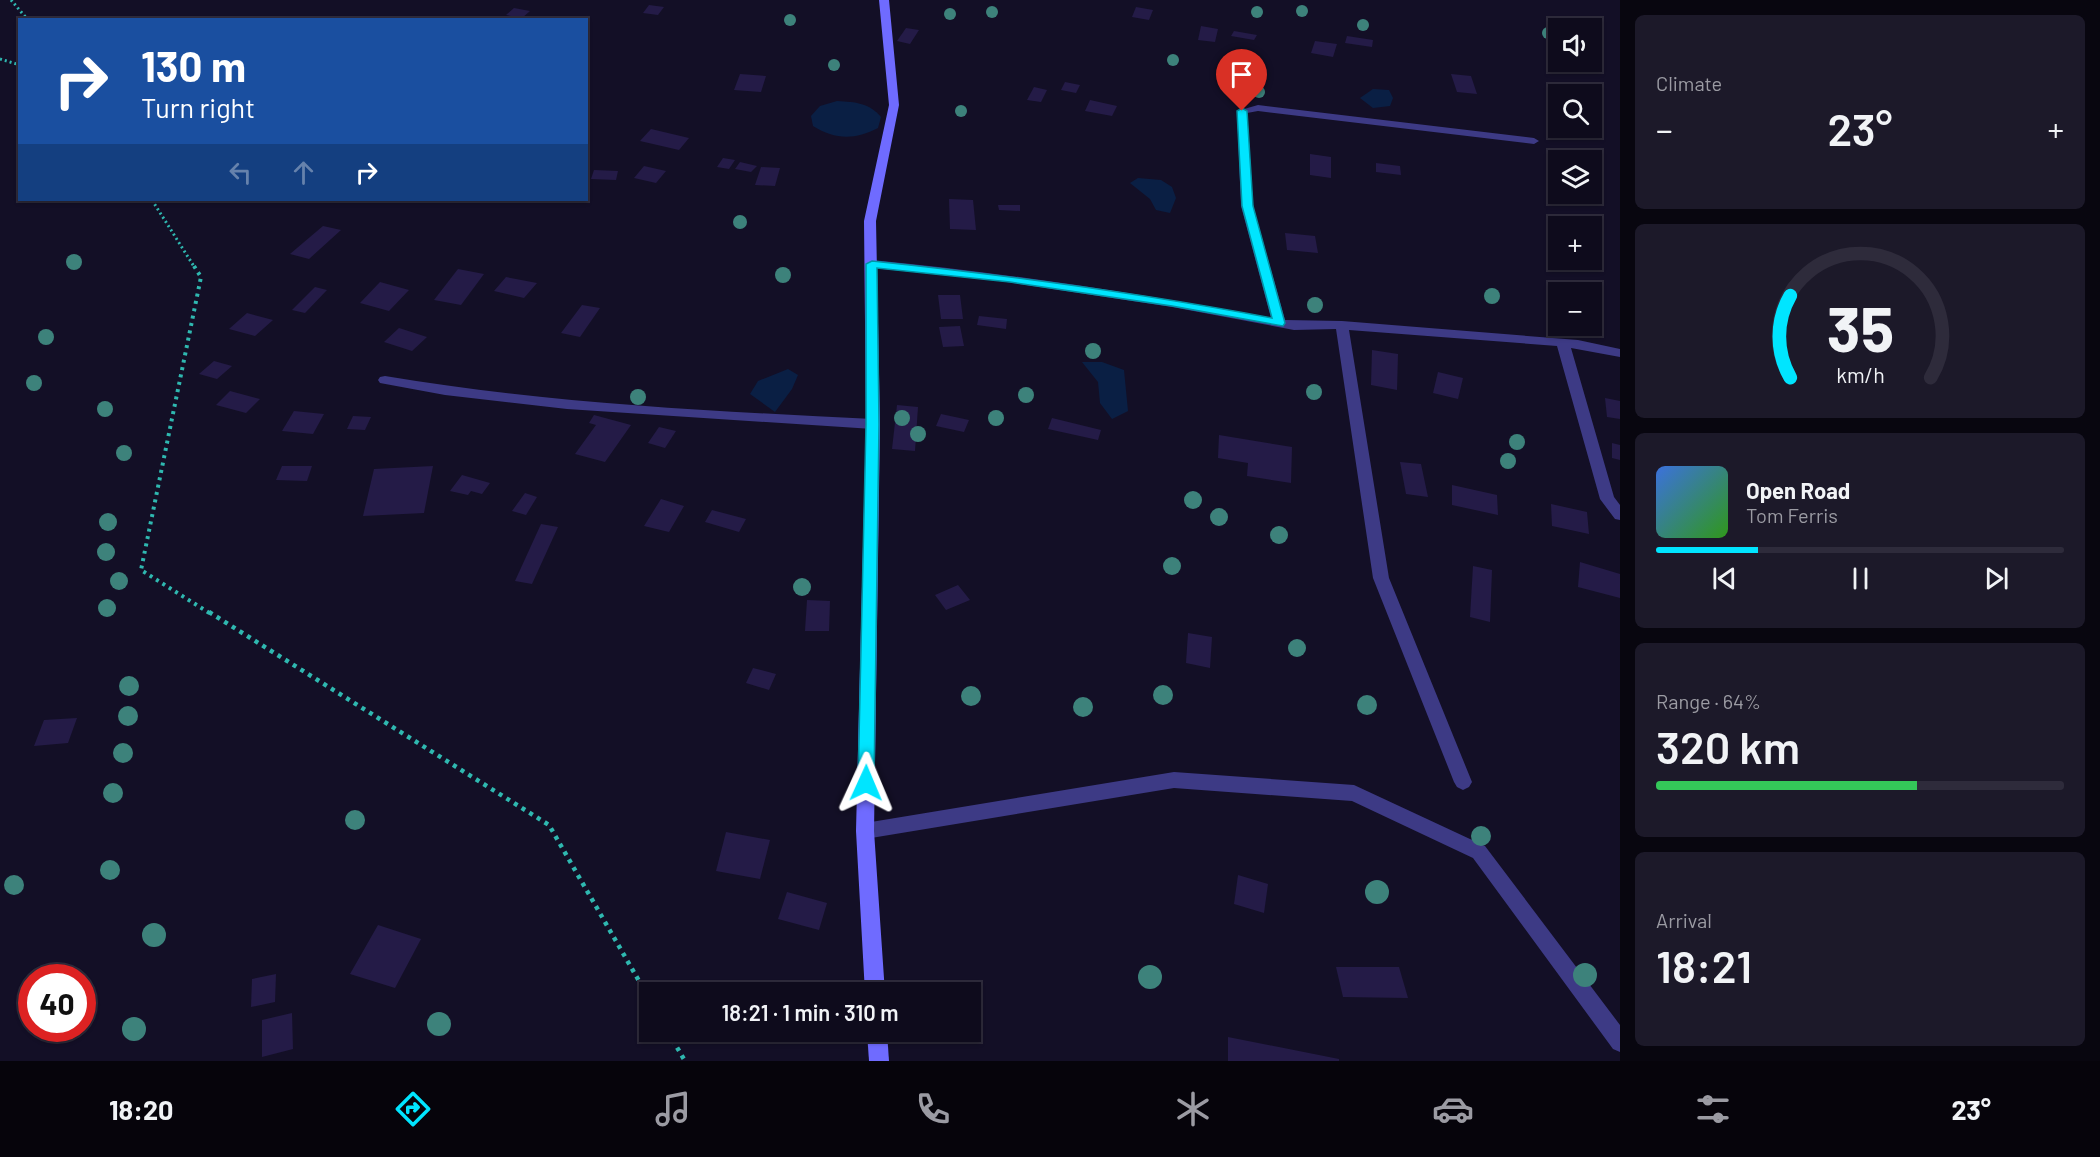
<!DOCTYPE html>
<meta charset="utf-8">
<style>
body{margin:0;font-family:Barlow,sans-serif;background:#1c1929;color:#f1f3f6;height:100vh;display:flex;flex-direction:column;font-size:22px;white-space:nowrap}
*{box-sizing:border-box;margin:0}
p{font-size:20px;color:#9b9ba3}
.icon{flex:none;width:33px;height:33px;fill:none;stroke:currentColor;stroke-width:2;stroke-linecap:round;stroke-linejoin:round}
.map{position:relative;flex:1;overflow:hidden}
.drawer{display:flex;flex-direction:column;gap:15px;padding:15px;background:#08060f;width:480px}
.drawer>*{flex:none}
.hud{position:absolute;left:18px;top:18px;width:570px;height:183px;border-radius:0px;box-shadow:0 2px 4px #0004,0 0 0 2px #2e2b3b;background:#1a4fa0;color:#fff;overflow:hidden}
.tools{position:absolute;left:1548px;top:18px;display:grid;gap:12px}
.tools a{display:grid;place-items:center;width:54px;height:54px;border-radius:0px;background:#0e0b1c;box-shadow:0 2px 4px #0004,0 0 0 2px #2e2b3b;font-size:30px}
.speed{position:absolute;left:18px;top:964px;display:flex;gap:12px;font-size:30px;font-weight:700;text-align:center}
.speed>*{display:grid;place-content:center;width:78px;height:78px;border-radius:50%;background:#0e0b1c;box-shadow:0 2px 4px #0004,0 0 0 2px #2e2b3b;line-height:1}
.speed .limit{border:9px solid #d22;background:#fff;color:#111}
.pin{position:absolute;display:grid;place-items:center;width:51px;height:51px;color:#fff;margin:-62px -26px;border-radius:50% 50% 50% 0;rotate:-45deg;box-shadow:0 0 6px #0007}
.pin .icon{rotate:45deg}
.me{position:absolute;width:66px;margin:-33px;rotate:1deg;stroke-linejoin:round;filter:drop-shadow(0 0 4px #0008)}
.turn{display:flex;align-items:center;gap:21px;height:126px;padding:0 24px;font-size:27px}
.turn .icon{width:78px;height:78px;stroke-width:2.5}
.turn b{display:block;font-size:42px;line-height:51px}
.lanes{display:flex;align-items:center;height:57px;padding:0 24px;background:#0003;justify-content:center;gap:30px;direction:ltr}
.lanes .off{opacity:.35}
.big{font-size:45px;font-weight:600;line-height:1.1}
.drawer .widget{flex:1;display:flex;flex-direction:column;justify-content:center;gap:9px;min-width:0;padding:0 21px;border-radius:9px;background:#1c1929}
.drawer .dial{align-items:center;gap:0}
.dial svg{height:156px;overflow:visible;fill:none;stroke:#2e2b3b;stroke-width:7;stroke-linecap:round;text-anchor:middle}
.dial text{fill:#f1f3f6;stroke:none}
.song{display:flex;align-items:center;gap:18px}
.cover{width:72px;height:72px;border-radius:9px;background:linear-gradient(135deg,hsl(220 70% 55%),hsl(110 70% 35%))}
.played{height:6px;border-radius:3px;background:linear-gradient(90deg,#00e5ff 25%,#2e2b3b 25%)}
.keys{display:flex;justify-content:space-around;direction:ltr}
.heat{display:flex;justify-content:space-between;align-items:center;font-size:33px;direction:ltr}
.charge{height:9px;border-radius:4px;background:linear-gradient(90deg,#34c759 64%,#2e2b3b 0)}
.trip{position:absolute;left:639px;top:982px;width:342px;height:60px;border-radius:0px;background:#0e0b1c;box-shadow:0 2px 4px #0004,0 0 0 2px #2e2b3b;font-weight:600;line-height:60px;text-align:center}
.dock{display:flex;height:96px;justify-content:space-around;align-items:center;background:#06040b;color:#9b9ba3}
.dock .icon{width:42px;height:42px}
.dock .on{color:#00e5ff}
.dock b{font-size:27px;color:#f1f3f6}
main{display:flex;flex:1;min-height:0}
.map>svg:first-child{display:block}
</style>
<main>
<div class="map">
<svg width="1620" height="1061" viewBox="0 0 1620 1061">
<rect width="100%" height="100%" fill="#130f26"/>
<g fill="#0a1f44">
<polygon points="1373,89 1389,90 1393,98 1390,106 1373,108 1360,98"/>
<path d="M 837,101 C 856,102 869,103 881,117 L 878,128 C 855,140 835,140 813,126 L 811,116 L 820,106 Z"/>
<polygon points="1138,178 1161,180 1172,187 1176,198 1170,213 1156,210 1150,199 1130,183"/>
<polygon points="1082,362 1102,362 1124,370 1128,411 1112,419 1100,403 1098,382"/>
<polygon points="788,369 798,375 792,389 775,412 750,394 758,381"/>
</g>
<g fill="#241b47">
<polygon points="649,5 664,7 658,15 643,13"/>
<polygon points="1136,7 1153,10 1149,20 1132,17"/>
<polygon points="514,8 530,11 522,18 506,15"/>
<polygon points="1201,26 1218,29 1215,42 1198,40"/>
<polygon points="906,28 919,30 910,44 897,41"/>
<polygon points="1234,31 1257,35 1254,40 1231,36"/>
<polygon points="1347,36 1373,40 1372,47 1345,43"/>
<polygon points="1315,41 1337,44 1333,57 1311,53"/>
<polygon points="740,74 766,76 761,92 734,90"/>
<polygon points="1451,74 1471,76 1477,94 1457,92"/>
<polygon points="1065,82 1080,85 1076,93 1061,90"/>
<polygon points="1034,87 1047,90 1041,102 1027,100"/>
<polygon points="1090,100 1117,106 1112,116 1085,111"/>
<polygon points="651,129 689,138 679,150 640,141"/>
<polygon points="1310,154 1331,157 1331,178 1310,175"/>
<polygon points="723,158 735,160 729,169 717,167"/>
<polygon points="740,162 757,166 751,172 735,169"/>
<polygon points="1376,163 1400,166 1401,175 1376,172"/>
<polygon points="644,166 666,171 656,183 634,178"/>
<polygon points="761,167 780,168 775,186 755,185"/>
<polygon points="594,170 618,171 616,180 591,179"/>
<polygon points="949,199 973,200 976,230 950,229"/>
<polygon points="998,205 1020,205 1020,211 999,210"/>
<polygon points="323,226 341,230 309,259 290,254"/>
<polygon points="1285,233 1315,236 1318,253 1287,250"/>
<polygon points="458,269 484,274 461,305 434,300"/>
<polygon points="506,277 537,283 524,298 494,291"/>
<polygon points="380,282 409,290 389,311 360,303"/>
<polygon points="315,287 327,290 305,313 292,310"/>
<polygon points="938,295 960,295 963,319 941,319"/>
<polygon points="582,305 600,308 580,337 561,333"/>
<polygon points="247,313 273,320 255,336 229,329"/>
<polygon points="979,316 1007,319 1006,329 977,325"/>
<polygon points="960,326 964,346 943,347 939,327"/>
<polygon points="399,328 427,337 412,351 384,342"/>
<polygon points="1372,350 1398,354 1397,390 1371,385"/>
<polygon points="214,361 232,366 217,379 199,374"/>
<polygon points="1438,372 1463,378 1458,399 1433,393"/>
<polygon points="230,391 260,399 246,413 216,405"/>
<polygon points="1605,398 1620,401 1620,419 1607,417"/>
<polygon points="897,405 918,407 915,451 892,449"/>
<polygon points="294,411 324,414 313,434 282,431"/>
<polygon points="941,414 969,420 964,432 936,426"/>
<polygon points="594,415 631,425 605,462 575,454 596,425 589,423"/>
<polygon points="353,416 371,417 365,430 347,429"/>
<polygon points="1052,418 1101,430 1098,440 1048,429"/>
<polygon points="659,427 676,431 665,448 648,443"/>
<polygon points="1219,435 1292,447 1291,483 1247,476 1248,463 1218,458"/>
<polygon points="1612,443 1620,445 1620,460 1612,458"/>
<polygon points="1400,462 1421,464 1428,497 1406,494"/>
<polygon points="282,466 312,466 307,481 276,480"/>
<polygon points="433,466 424,513 363,516 374,469"/>
<polygon points="462,475 490,483 482,494 471,491 468,495 450,491"/>
<polygon points="1452,485 1497,495 1498,515 1452,505"/>
<polygon points="525,493 537,497 526,515 512,511"/>
<polygon points="661,499 684,506 669,532 644,526"/>
<polygon points="1551,504 1587,512 1589,534 1552,526"/>
<polygon points="712,510 746,519 739,532 705,522"/>
<polygon points="541,524 558,527 532,584 515,581"/>
<polygon points="1580,562 1620,574 1620,598 1578,587"/>
<polygon points="1473,566 1492,570 1490,622 1470,617"/>
<polygon points="958,585 970,600 946,610 935,595"/>
<polygon points="807,600 830,601 829,631 805,631"/>
<polygon points="1188,633 1212,637 1210,668 1186,663"/>
<polygon points="753,668 776,674 769,690 746,683"/>
<polygon points="77,718 68,743 34,746 44,720"/>
<polygon points="726,832 770,840 760,879 716,871"/>
<polygon points="1238,875 1268,884 1264,913 1234,904"/>
<polygon points="787,892 827,903 819,930 778,919"/>
<polygon points="378,925 421,939 395,988 350,974"/>
<polygon points="1336,967 1399,967 1408,998 1343,997"/>
<polygon points="276,974 275,1002 251,1007 252,979"/>
<polygon points="292,1013 293,1049 262,1057 262,1020"/>
<polygon points="1228,1037 1339,1059 1339,1061 1228,1061"/>
</g>
<g fill="none" stroke-linecap="round" stroke-linejoin="round">
<g stroke="#2fb8b0" stroke-width="3" stroke-dasharray="2 3" stroke-linecap="butt">
<polyline points="11,0 28,20"/>
<polyline points="0,59 20,65"/>
<polyline points="152,200 195,268"/>
</g>
<polyline stroke="#2fb8b0" stroke-width="4" stroke-dasharray="3 4.5" stroke-linecap="butt" points="194,266 201,277 141,570 211,614"/>
<g stroke="#2fb8b0" stroke-width="4.5" stroke-dasharray="4 5" stroke-linecap="butt">
<polyline points="209,612 549,825 650,1000"/>
<polyline points="668,1032 685,1061"/>
</g>
<g fill="#3d3a85" fill-rule="evenodd">
<path d="M 1258,105 L 1534,138 L 1539,141 L 1534,144 L 1258,111 L 1247,113 L 1253,206 L 1285,320 L 1342,321 L 1578,340 L 1620,349 L 1620,357 L 1571,348 L 1614,497 L 1620,505 L 1620,520 L 1615,519 L 1600,499 L 1557,346 L 1349,330 L 1389,578 L 1472,782 L 1469,787 L 1463,790 L 1457,787 L 1454,782 L 1373,578 L 1336,329 L 1294,330 L 1172,307 L 987,279 L 872,268 L 866,264 L 872,260 C 1006,273 1139,293 1271,318 L 1241,206 L 1237,111 Z"/>
<path d="M 385,376 C 547,403 709,411 873,419 L 880,424 L 873,429 L 567,409 L 445,395 L 380,383 L 378,380 L 380,377 Z"/>
<polygon points="1174,772 1354,785 1485,846 1620,1025 1620,1052 1613,1049 1473,858 1352,801 1174,788 865,839 859,837 856,831 859,825 865,823"/>
</g>
<g fill="#6f6bff" fill-rule="evenodd">
<polygon points="879,0 889,0 899,105 876,221 880,424 874,831 885,993 865,993 856,831 866,424 864,221 889,105"/>
<polygon points="867,1032 887,1032 889,1061 869,1061"/>
</g>
</g>
<g fill="#3d827b">
<circle cx="1302" cy="11" r="6"/>
<circle cx="992" cy="12" r="6"/>
<circle cx="1257" cy="12" r="6"/>
<circle cx="950" cy="14" r="6"/>
<circle cx="790" cy="20" r="6"/>
<circle cx="1363" cy="25" r="6"/>
<circle cx="1548" cy="33" r="6"/>
<circle cx="1173" cy="60" r="6"/>
<circle cx="834" cy="65" r="6"/>
<circle cx="1259" cy="92" r="6"/>
<circle cx="961" cy="111" r="6"/>
<circle cx="740" cy="222" r="7"/>
<circle cx="74" cy="262" r="8"/>
<circle cx="783" cy="275" r="8"/>
<circle cx="1492" cy="296" r="8"/>
<circle cx="1315" cy="305" r="8"/>
<circle cx="46" cy="337" r="8"/>
<circle cx="1093" cy="351" r="8"/>
<circle cx="34" cy="383" r="8"/>
<circle cx="1314" cy="392" r="8"/>
<circle cx="1026" cy="395" r="8"/>
<circle cx="638" cy="397" r="8"/>
<circle cx="105" cy="409" r="8"/>
<circle cx="902" cy="418" r="8"/>
<circle cx="996" cy="418" r="8"/>
<circle cx="918" cy="434" r="8"/>
<circle cx="1517" cy="442" r="8"/>
<circle cx="124" cy="453" r="8"/>
<circle cx="1508" cy="461" r="8"/>
<circle cx="1193" cy="500" r="9"/>
<circle cx="1219" cy="517" r="9"/>
<circle cx="108" cy="522" r="9"/>
<circle cx="1279" cy="535" r="9"/>
<circle cx="106" cy="552" r="9"/>
<circle cx="1172" cy="566" r="9"/>
<circle cx="119" cy="581" r="9"/>
<circle cx="802" cy="587" r="9"/>
<circle cx="107" cy="608" r="9"/>
<circle cx="1297" cy="648" r="9"/>
<circle cx="129" cy="686" r="10"/>
<circle cx="1163" cy="695" r="10"/>
<circle cx="971" cy="696" r="10"/>
<circle cx="1367" cy="705" r="10"/>
<circle cx="1083" cy="707" r="10"/>
<circle cx="128" cy="716" r="10"/>
<circle cx="123" cy="753" r="10"/>
<circle cx="113" cy="793" r="10"/>
<circle cx="355" cy="820" r="10"/>
<circle cx="1481" cy="836" r="10"/>
<circle cx="110" cy="870" r="10"/>
<circle cx="14" cy="885" r="10"/>
<circle cx="1377" cy="892" r="12"/>
<circle cx="154" cy="935" r="12"/>
<circle cx="1585" cy="975" r="12"/>
<circle cx="1150" cy="977" r="12"/>
<circle cx="439" cy="1024" r="12"/>
<circle cx="134" cy="1029" r="12"/>
</g>
<path fill="#00e5ff" stroke="#0095a6" stroke-width="1.5" d="M 1242,108 L 1247,111 L 1253,206 L 1285,323 L 1283,326 L 1172,306 L 1010,282 L 877,268 L 879,424 L 874,783 L 871,788 L 866,790 L 860,788 L 858,783 L 866,424 L 866,264 L 872,261 C 1006,275 1139,293 1272,318 L 1242,206 L 1237,111 Z"/>
</svg>
<div class="tools">
<a><svg class="icon" aria-label="sound" viewBox="0 0 24 24"><path d="M4 9h4l5-4v14l-5-4H4zM17 9q2 3 0 6"/></svg></a>
<a><svg class="icon" aria-label="search" viewBox="0 0 24 24"><circle cx="10" cy="10" r="6"/><path d="M15 15l6 6"/></svg></a>
<a><svg class="icon" aria-label="layers" viewBox="0 0 24 24"><path d="M12 4l9 5-9 5-9-5zM3 14l9 5 9-5"/></svg></a>
<a>+</a>
<a>−</a>
</div>
<div class="speed"><div class="limit">40</div></div>
<div class="pin" style="left:1242px;top:111px;background:#d93025"><svg class="icon" aria-label="arrive" viewBox="0 0 24 24"><path d="M6 21V4h12l-3 4 3 4H6"/></svg></div>
<svg class="me" style="left:866px;top:783px" viewBox="-20 -20 40 40"><path d="M0-17L14 15 0 8-14 15z" fill="#00e5ff" stroke="#fff" stroke-width="4"/></svg>
<div class="trip">18:21 · 1 min · 310 m</div>
<div class="hud">
<div class="turn"><svg class="icon" aria-label="right" viewBox="0 0 24 24"><path d="M7 20v-9h11M14 6l5 5-5 5"/></svg><div><b>130 m</b>Turn right</div></div>
<div class="lanes"><svg class="icon off" aria-label="left" viewBox="0 0 24 24"><path d="M17 20v-9H6M10 6l-5 5 5 5"/></svg><svg class="icon off" aria-label="ahead" viewBox="0 0 24 24"><path d="M12 20V5M6 11l6-6 6 6"/></svg><svg class="icon" aria-label="right" viewBox="0 0 24 24"><path d="M7 20v-9h11M14 6l5 5-5 5"/></svg></div>
</div>
</div>
<section class="drawer">
<div class="widget"><p>Climate</p>
<div class="heat"><a>−</a><b class="big">23°</b><a>+</a></div>
</div>
<div class="widget dial"><svg viewBox="0 0 100 80">
<path d="M14 69A42 42 0 1 1 86 69"/>
<path d="M14 69A42 42 0 0 1 14 27" stroke="#00e5ff"/>
<text x="50" y="56" font-size="32" font-weight="700">35</text>
<text x="50" y="72" font-size="11">km/h</text>
</svg></div>
<div class="widget">
<div class="song"><i class="cover"></i><div><b>Open Road</b><p>Tom Ferris</p></div></div>
<div class="played"></div>
<div class="keys"><svg class="icon" aria-label="previous" viewBox="0 0 24 24"><path d="M18 5L8 12l10 7zM5 5v14"/></svg><svg class="icon" aria-label="pause" viewBox="0 0 24 24"><path d="M8 5v14M16 5v14"/></svg><svg class="icon" aria-label="next" viewBox="0 0 24 24"><path d="M6 5l10 7-10 7zM19 5v14"/></svg></div>
</div>
<div class="widget"><p>Range · 64%</p><b class="big">320 km</b><div class="charge"></div></div>
<div class="widget"><p>Arrival</p><b class="big">18:21</b></div>
</section>
</main>
<nav class="dock">
<b>18:20</b>
<svg class="icon on" aria-label="directions" viewBox="0 0 24 24"><path d="M12 3l9 9-9 9-9-9zM9 14v-3h6M13 9l2 2-2 2"/></svg>
<svg class="icon" aria-label="music" viewBox="0 0 24 24"><path d="M9 18V5l10-2v13"/><circle cx="6" cy="18" r="3"/><circle cx="16" cy="16" r="3"/></svg>
<svg class="icon" aria-label="phone" viewBox="0 0 24 24"><path d="M5 4h4l2 5-3 2q2 4 5 5l2-3 5 2v4C11 20 4 13 5 4z"/></svg>
<svg class="icon" aria-label="climate" viewBox="0 0 24 24"><path d="M12 3v18M4 7l16 10M4 17L20 7"/></svg>
<svg class="icon" aria-label="car" viewBox="0 0 24 24"><path d="M5 17H2v-5l4-1 3-4h7l3 4 3 1v5h-3M9 17h6M6 11h13"/><circle cx="7" cy="17" r="2"/><circle cx="17" cy="17" r="2"/></svg>
<svg class="icon" aria-label="filters" viewBox="0 0 24 24"><path d="M4 7h16M4 17h16"/><circle cx="9" cy="7" r="2"/><circle cx="15" cy="17" r="2"/></svg>
<b>23°</b>
</nav>
